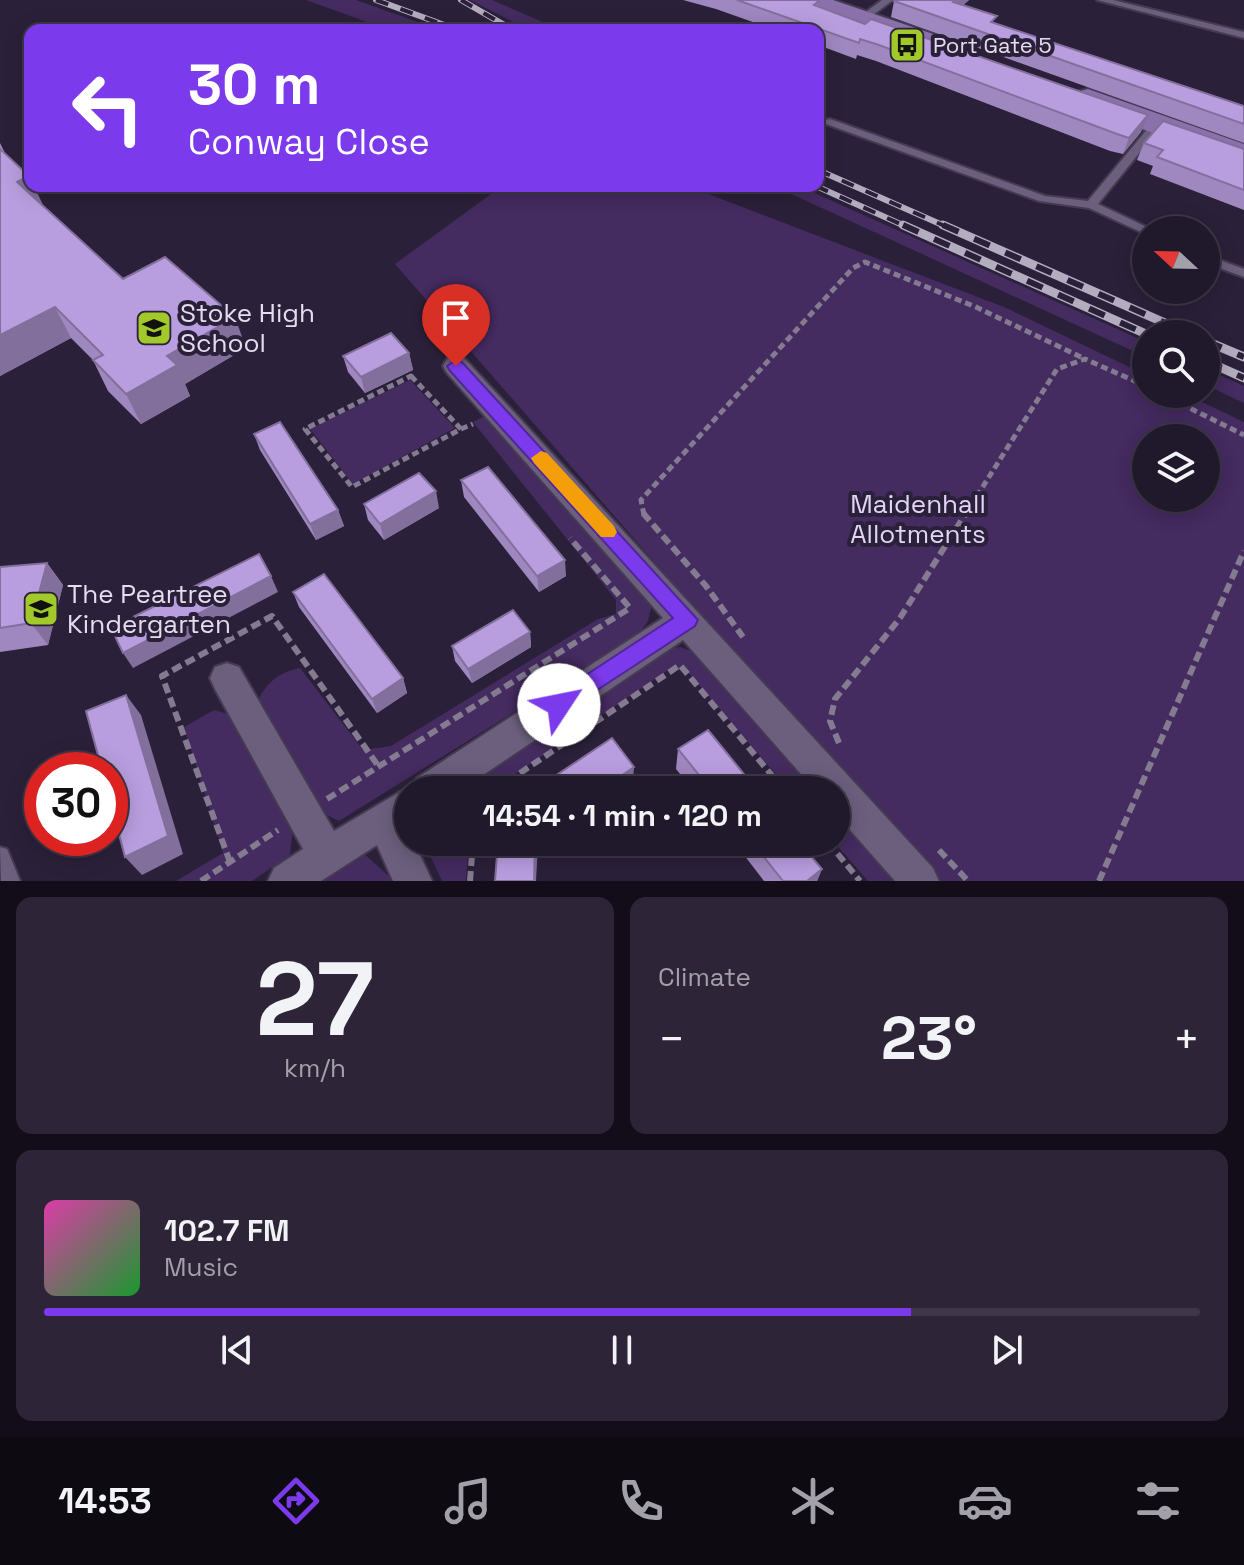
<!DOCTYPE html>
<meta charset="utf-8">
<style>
body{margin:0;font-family:"Space Grotesk",sans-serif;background:#2d2537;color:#f1f3f6;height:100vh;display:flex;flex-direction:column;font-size:30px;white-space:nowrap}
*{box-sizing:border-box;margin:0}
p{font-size:26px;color:#a2a0a9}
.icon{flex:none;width:44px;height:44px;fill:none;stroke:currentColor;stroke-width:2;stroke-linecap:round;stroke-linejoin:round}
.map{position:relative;height:881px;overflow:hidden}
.sheet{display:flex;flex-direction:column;gap:16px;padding:16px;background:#120d18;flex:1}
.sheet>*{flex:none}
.banner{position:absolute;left:24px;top:24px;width:800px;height:168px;border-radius:16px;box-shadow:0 4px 20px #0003,0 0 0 2px #3d3747;background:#7c3aed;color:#fff;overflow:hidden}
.needle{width:52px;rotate:292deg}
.tools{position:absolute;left:1132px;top:216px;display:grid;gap:16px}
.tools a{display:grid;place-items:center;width:88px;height:88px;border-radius:50%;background:#20182b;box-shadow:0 4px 20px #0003,0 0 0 2px #3d3747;font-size:40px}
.speed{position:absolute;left:24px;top:752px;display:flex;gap:16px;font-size:40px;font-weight:700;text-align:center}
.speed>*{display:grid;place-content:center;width:104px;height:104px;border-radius:50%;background:#20182b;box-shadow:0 4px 20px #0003,0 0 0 2px #3d3747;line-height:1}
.speed .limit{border:12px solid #d22;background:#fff;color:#111}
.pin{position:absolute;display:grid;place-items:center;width:68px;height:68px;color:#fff;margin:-82px -34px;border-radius:50% 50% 50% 0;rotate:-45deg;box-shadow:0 0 8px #0007}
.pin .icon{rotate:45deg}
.me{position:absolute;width:88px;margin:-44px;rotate:56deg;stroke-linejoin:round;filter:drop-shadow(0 0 6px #0008)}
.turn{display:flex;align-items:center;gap:28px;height:168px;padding:0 32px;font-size:36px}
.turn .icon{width:104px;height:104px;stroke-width:2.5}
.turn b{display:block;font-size:56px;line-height:68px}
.big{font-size:60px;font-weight:700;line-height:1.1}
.sheet .tile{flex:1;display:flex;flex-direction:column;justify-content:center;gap:12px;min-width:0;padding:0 28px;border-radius:16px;background:#2d2537}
.sheet .dial{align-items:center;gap:0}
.dial b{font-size:104px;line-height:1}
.song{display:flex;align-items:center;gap:24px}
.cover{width:96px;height:96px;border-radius:12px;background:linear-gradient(135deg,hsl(320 70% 55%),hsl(130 70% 35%))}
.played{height:8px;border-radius:4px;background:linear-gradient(90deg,#7c3aed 75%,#3d3747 75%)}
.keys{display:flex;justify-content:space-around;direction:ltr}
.heat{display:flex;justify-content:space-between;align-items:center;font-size:44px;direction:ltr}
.sheet .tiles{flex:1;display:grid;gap:16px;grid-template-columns:1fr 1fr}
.tile:last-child{grid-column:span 2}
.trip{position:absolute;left:394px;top:776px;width:456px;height:80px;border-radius:40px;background:#20182b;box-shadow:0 4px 20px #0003,0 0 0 2px #3d3747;font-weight:700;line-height:80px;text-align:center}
.tab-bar{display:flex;height:128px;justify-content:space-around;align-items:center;background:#0d0a11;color:#a2a0a9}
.tab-bar .icon{width:56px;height:56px}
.tab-bar .selected{color:#7c3aed}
.tab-bar b{font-size:36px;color:#f1f3f6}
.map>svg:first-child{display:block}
</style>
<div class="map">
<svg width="1244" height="881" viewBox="0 0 1244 881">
<rect width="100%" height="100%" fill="#2b2039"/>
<g fill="#442b60" fill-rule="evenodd">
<polygon points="306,0 356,0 440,30 389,30"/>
<polygon points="470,0 492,0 561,30 529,30"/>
<path d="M 502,186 L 675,186 L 703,192 L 1004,307 L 1146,375 L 1146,394 L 1185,394 L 1244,422 L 1244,881 L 932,881 L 395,264 ZM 1146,438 L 1206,438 L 1206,498 L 1146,498 Z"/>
<polygon points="774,186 799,186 1146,342 1146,357"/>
<polygon points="1206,369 1244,386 1244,403 1206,385"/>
<polygon points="410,380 455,428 353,484 310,429"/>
<path d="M 492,412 L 652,604 L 648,621 L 638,635 L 339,821 L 321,812 L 259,698 C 269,680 281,672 300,668 L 363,750 L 391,746 L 598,619 L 616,614 L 616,600 L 473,422 Z"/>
<polygon points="680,647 702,655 822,790 789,790 687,671 671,668 492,790 445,790 661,649"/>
<polygon points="214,710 235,716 293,827 290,855 252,881 176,881 223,853 184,727"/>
<polygon points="836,806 903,881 868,881 834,842"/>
<polygon points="424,842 469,842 466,881 442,881"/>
<polygon points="360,850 394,881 309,881"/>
</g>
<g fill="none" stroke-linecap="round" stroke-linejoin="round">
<defs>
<g id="lane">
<polygon points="882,0 893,0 865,21 859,21 859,17"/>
<polygon points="1097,0 1113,0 1244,32 1244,38"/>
<polygon points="830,119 1045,196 1088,201 1153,122 1161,122 1161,126 1098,204 1153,230 1143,233 1089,208 1039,201 826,124 826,120"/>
<polygon points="1206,255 1244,269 1244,277 1206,263"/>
<polygon points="0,847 7,849 20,881 1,881"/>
</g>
<polygon id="street" points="456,357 465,359 933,868 939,881 895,881 836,814 836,790 815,790 683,640 461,790 408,790 408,842 414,842 432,881 393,881 377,845 321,881 268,881 274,868 303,849 215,689 210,678 215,667 227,663 239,667 334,831 408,787 412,789 417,778 663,618 447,373 443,366 447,359"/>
<g id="primary">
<polygon points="791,0 833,0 936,35 940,41 936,47 925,50 914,47 795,6"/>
<polygon points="1088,89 1244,144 1244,165 1077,106 1072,99 1077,92"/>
</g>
</defs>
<use href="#lane" stroke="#453b51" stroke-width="4"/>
<use href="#street" stroke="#453b51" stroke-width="4"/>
<use href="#primary" stroke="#453b51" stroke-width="4"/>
<g stroke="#847b91" stroke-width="5" stroke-dasharray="7 4" stroke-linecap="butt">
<polygon points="411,376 461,429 352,487 305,429"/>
<polyline points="1161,394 1244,435"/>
<polyline points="461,429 473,424"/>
<polyline points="644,515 641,500 853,268 865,262 976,307 1085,359"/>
<polyline points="965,515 1057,369 1085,359 1146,386"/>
</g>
<g stroke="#847b91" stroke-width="6" stroke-dasharray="10 5" stroke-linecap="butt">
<polyline points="643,513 706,586 743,637"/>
<polyline points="839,743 830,721 835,699 900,618 966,513"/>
<polyline points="495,790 680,665 784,790"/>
<polyline points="327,799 630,608 570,538"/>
<polyline points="828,842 860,881"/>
<polyline points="939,850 968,881"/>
<polyline points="230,862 162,676 272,616 379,767"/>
<polyline points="201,881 278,830"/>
<polyline points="470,881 473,842"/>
<polyline points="1099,881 1244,551"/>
</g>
<use href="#lane" fill="#6b5f7d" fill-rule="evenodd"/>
<use href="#street" fill="#6b5f7d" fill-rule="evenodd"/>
<use href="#primary" fill="#8b71ac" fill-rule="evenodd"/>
<defs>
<g id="rail-far1">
<polyline points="376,0 458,30"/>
<polyline points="461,0 513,30"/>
<polyline points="818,170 947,227"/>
<polyline points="816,186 907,227"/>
</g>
<g id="rail">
<polyline points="903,225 1146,334"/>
<polyline points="943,225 1190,334"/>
<polyline points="1206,341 1244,357"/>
<polyline points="1206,361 1244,378"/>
</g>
</defs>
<use href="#rail-far1" stroke="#b4adc0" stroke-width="6"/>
<use href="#rail" stroke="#b4adc0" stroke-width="9"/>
<use href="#rail-far1" stroke="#2b2039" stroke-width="4" stroke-dasharray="13" stroke-linecap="butt"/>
<use href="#rail" stroke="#2b2039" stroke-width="6" stroke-dasharray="17" stroke-linecap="butt"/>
</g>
<g fill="#9f88c0">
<polygon points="683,0 816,0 818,6 1141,132 1123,154 1110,151 876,61 857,55 856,59 818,45 818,30 775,30 716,9"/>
<polygon points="895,0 969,0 963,5 995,23 1244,106 1244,143 891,17 894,1"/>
<polygon points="0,143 6,155 44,207 123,279 246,348 185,384 190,396 141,424 108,391 93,360 71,338 0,376"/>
<polygon points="1144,143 1244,149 1244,210 1150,174 1153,166 1137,160"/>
<polygon points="409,353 413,370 365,393 348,372 343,356"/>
<polygon points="254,434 338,510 344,526 316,540 260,450"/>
<polygon points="461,480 566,576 539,592 464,497"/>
<polygon points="364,504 439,508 384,540 368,520"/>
<polygon points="47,563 63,585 48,645 0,652 0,567"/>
<polygon points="293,592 403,678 407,693 377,713 299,607"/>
<polygon points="530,632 531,647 472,683 455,661 452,646"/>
<polygon points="678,749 757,790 693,790 676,769"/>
<polygon points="734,842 799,842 822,869 817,881 764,881"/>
</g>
<g fill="#826f9c">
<polygon points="955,0 969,0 949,18 953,2"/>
<polygon points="1148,115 1141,132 1123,154 1129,138"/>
<polygon points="29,176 30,186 34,186 44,207 17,182"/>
<polygon points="55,307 71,338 0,376 0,335"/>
<polygon points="235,317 246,348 185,384 190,396 141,424 126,394 167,356"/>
<polygon points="409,353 413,370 365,393 361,377"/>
<polygon points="436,491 439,508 384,540 380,524"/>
<polygon points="338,510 344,526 316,540 310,524"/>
<polygon points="565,560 566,576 539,592 537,576"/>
<polygon points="47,563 63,585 48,645 31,623"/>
<polygon points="271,576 278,592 133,668 123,653"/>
<polygon points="530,632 531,647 472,683 468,669"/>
<polygon points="403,678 407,693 377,713 372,699"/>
<polygon points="126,695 141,715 183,854 142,875 125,857"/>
<polygon points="634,767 633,780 619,790 600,790"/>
<polygon points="535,842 537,842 538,844 536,881 534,881"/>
<polygon points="822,869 817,881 807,881"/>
</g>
<g fill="#b99edf" stroke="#826f9c" stroke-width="2">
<polygon points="737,0 816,0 819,1 814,5 865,24 871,19 1148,115 1129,138 1117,134 879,45 860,39 859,43"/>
<polygon points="895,0 955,0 953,2 997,16 991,22 1244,106 1244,124 894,1"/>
<polygon points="1163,121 1244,149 1244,190 1157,157 1163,150 1144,143"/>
<polygon points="0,149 29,176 17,182 123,279 165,257 235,317 167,356 177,365 126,394 93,360 103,355 55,307 0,335"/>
<polygon points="391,333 409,353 361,377 343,356"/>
<polygon points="280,422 338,510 310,524 254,434"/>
<polygon points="488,467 565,560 537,576 461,480"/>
<polygon points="419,473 436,491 380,524 364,504"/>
<polygon points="259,554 271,576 123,653 111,628"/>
<polygon points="47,563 31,623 0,628 0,567"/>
<polygon points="324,574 403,678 372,699 293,592"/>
<polygon points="513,610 530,632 468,669 452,646"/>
<polygon points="126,695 168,836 125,857 110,800 110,770 102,770 86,711"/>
<polygon points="708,730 757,790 711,790 678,749"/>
<polygon points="612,738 634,767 600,790 552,790 546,782"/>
<polygon points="498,842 535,842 534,881 495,881"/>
<polygon points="752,842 799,842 822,869 807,881 783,881"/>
</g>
<polygon fill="#7c3aed" stroke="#51269a" stroke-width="2" points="456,360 462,362 698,620 695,626 559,715 551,712 548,705 551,698 673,618 450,371 447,366"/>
<polygon fill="#f59e0b" points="541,451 547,453 614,526 617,532 614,537 601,537 534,463 531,458"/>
<defs>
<symbol id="bus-square" viewBox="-11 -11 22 22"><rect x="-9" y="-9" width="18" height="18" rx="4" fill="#a1c92a" stroke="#2b2039"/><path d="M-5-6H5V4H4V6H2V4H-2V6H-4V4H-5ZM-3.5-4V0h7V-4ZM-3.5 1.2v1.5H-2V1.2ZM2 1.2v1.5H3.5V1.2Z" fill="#111"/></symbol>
<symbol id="school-square" viewBox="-11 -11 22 22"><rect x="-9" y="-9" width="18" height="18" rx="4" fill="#a1c92a" stroke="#2b2039"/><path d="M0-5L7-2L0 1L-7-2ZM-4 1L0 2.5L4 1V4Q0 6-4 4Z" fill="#111"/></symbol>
</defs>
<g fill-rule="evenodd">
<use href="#bus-square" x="887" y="25" width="40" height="40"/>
<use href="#school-square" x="134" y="308" width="40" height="40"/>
<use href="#school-square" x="21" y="589" width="40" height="40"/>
</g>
<g text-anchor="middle" stroke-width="8" stroke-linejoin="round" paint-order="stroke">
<g font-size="22" fill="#e3ddee" stroke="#2b2039" text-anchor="start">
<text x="933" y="53">Port Gate 5</text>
</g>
<g font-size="26" fill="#e3ddee" stroke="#2b2039" text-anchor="start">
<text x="180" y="322">Stoke High<tspan x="180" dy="30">School</tspan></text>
<text x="67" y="603">The Peartree<tspan x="67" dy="30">Kindergarten</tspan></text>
</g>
<g font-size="26" fill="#e2d4f7" stroke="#2b2039">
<text x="918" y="513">Maidenhall<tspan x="918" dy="30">Allotments</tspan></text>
</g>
</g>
</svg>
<div class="tools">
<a><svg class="needle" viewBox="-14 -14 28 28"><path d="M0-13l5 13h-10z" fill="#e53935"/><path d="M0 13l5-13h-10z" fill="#a2a0a9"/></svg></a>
<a><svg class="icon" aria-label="search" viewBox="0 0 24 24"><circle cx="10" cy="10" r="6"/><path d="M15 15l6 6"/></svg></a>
<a><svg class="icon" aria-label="layers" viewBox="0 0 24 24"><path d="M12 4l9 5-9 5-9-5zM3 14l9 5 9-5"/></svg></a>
</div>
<div class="speed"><div class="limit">30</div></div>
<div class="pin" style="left:456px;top:366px;background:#d93025"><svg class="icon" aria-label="arrive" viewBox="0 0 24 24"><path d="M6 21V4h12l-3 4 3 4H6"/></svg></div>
<svg class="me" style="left:559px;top:705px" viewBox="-20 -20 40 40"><circle r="19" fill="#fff"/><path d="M0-13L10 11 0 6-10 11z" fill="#7c3aed"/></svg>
<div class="trip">14:54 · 1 min · 120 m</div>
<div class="banner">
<div class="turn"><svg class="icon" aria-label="left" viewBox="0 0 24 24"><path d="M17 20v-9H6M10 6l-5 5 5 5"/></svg><div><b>30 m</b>Conway Close</div></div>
</div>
</div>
<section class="sheet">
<div class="tiles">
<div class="tile dial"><b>27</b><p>km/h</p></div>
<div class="tile"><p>Climate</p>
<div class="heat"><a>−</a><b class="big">23°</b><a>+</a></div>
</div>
<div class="tile">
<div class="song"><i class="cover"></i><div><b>102.7 FM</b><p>Music</p></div></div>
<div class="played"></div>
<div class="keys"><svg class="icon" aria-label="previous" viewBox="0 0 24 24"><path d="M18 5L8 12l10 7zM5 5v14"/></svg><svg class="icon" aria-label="pause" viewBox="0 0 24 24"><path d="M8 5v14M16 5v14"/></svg><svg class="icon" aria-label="next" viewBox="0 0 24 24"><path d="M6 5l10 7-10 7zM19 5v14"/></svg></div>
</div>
</div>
</section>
<nav class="tab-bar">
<b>14:53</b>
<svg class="icon selected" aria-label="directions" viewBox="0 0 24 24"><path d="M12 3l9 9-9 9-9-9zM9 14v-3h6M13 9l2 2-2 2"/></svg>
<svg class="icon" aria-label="music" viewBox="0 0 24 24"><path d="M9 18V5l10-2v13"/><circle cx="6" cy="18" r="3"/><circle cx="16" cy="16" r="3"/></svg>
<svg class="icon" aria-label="phone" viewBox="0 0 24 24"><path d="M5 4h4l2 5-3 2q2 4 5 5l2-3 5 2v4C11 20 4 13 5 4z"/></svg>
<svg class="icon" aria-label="climate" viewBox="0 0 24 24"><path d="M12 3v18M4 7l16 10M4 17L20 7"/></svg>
<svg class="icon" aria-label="car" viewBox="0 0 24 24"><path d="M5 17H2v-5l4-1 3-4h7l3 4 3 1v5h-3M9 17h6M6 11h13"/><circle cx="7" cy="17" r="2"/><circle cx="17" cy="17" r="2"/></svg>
<svg class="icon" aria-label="filters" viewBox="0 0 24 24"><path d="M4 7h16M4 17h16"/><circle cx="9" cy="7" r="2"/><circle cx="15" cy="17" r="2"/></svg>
</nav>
